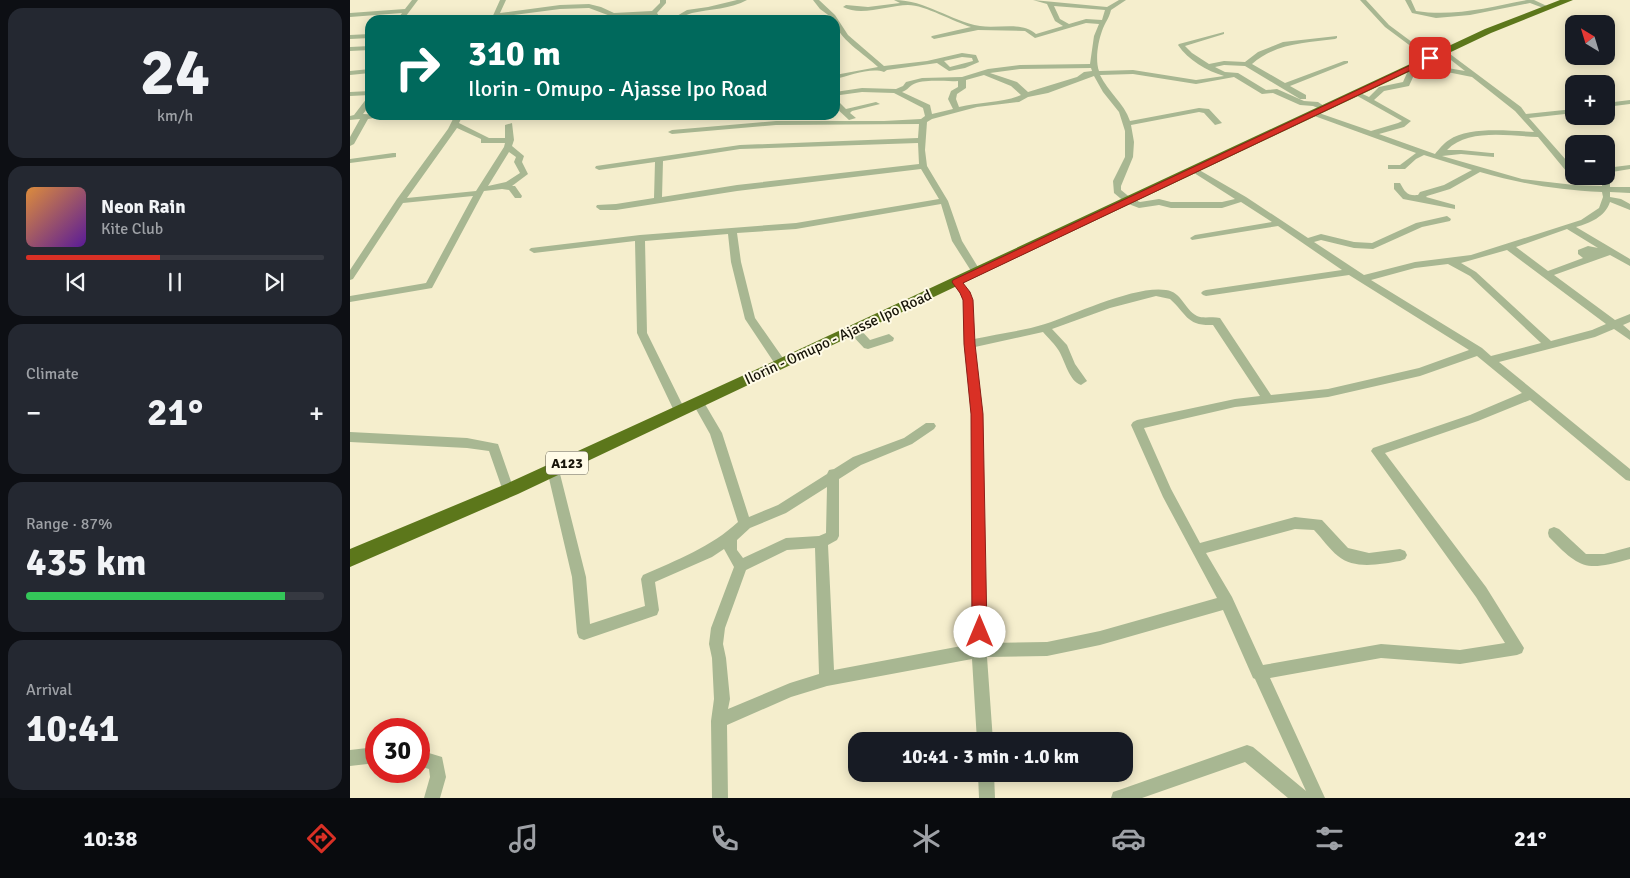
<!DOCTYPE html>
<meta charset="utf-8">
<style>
body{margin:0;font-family:Signika,sans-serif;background:#242831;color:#f1f3f6;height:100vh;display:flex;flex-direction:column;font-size:19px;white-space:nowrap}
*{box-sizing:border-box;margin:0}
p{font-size:16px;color:#9ea1a6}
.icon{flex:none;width:28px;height:28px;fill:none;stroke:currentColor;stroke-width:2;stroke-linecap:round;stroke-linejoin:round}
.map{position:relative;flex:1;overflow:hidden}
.side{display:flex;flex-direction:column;gap:8px;padding:8px;background:#0d0f14;width:350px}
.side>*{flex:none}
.guide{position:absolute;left:15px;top:15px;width:475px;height:105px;border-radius:15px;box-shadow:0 2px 12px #0003;background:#00695c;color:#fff;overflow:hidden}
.needle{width:32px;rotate:322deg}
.fabs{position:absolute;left:1215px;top:15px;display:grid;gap:10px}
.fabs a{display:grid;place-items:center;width:50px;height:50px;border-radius:10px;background:#171b24;box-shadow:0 2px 12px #0003;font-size:25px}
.speed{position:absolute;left:15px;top:718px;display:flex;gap:10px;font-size:25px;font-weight:700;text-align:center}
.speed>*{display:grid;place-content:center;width:65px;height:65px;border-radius:50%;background:#171b24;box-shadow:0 2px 12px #0003;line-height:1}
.speed .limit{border:8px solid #d22;background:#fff;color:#111}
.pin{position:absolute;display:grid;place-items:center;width:42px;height:42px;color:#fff;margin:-21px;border-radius:10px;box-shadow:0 2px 8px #0006}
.me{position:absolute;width:55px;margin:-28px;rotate:0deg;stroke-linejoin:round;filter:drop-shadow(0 0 4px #0008)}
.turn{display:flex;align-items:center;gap:18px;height:105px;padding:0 20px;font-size:22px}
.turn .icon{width:65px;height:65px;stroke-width:2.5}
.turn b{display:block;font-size:35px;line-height:42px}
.big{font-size:38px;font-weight:800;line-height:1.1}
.side .tile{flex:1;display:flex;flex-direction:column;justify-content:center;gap:8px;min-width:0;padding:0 18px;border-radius:15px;background:#242831}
.side .dial{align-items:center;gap:0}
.dial b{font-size:65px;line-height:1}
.song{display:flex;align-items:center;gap:15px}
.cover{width:60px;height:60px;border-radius:8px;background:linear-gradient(135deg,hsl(30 70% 55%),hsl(270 70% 35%))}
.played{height:5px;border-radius:2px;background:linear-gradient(90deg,#d93025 45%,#363941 45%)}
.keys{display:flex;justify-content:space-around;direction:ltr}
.heat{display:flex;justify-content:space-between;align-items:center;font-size:28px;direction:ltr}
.charge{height:8px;border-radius:4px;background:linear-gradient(90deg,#34c759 87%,#363941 0)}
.trip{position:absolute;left:498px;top:732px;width:285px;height:50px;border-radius:15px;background:#171b24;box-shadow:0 2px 12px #0003;font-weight:800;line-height:50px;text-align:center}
.menu{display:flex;height:80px;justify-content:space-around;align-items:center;background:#090b0e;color:#9ea1a6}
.menu .icon{width:35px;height:35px}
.menu .on{color:#d93025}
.menu b{font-size:22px;color:#f1f3f6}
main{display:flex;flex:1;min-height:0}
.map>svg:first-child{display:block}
</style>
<main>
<section class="side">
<div class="tile dial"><b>24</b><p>km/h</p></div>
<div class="tile">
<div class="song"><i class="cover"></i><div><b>Neon Rain</b><p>Kite Club</p></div></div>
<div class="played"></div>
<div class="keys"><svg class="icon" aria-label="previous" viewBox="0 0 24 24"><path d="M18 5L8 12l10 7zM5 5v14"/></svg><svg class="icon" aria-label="pause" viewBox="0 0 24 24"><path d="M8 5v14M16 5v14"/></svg><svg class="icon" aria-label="next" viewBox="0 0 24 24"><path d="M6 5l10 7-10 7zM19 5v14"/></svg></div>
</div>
<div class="tile"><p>Climate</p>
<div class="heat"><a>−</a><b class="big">21°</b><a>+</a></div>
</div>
<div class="tile"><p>Range · 87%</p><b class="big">435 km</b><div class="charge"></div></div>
<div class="tile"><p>Arrival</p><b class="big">10:41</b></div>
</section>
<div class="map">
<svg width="1280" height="798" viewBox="0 0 1280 798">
<rect width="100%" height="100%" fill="#f5eecd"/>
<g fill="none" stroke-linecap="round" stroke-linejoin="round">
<g fill="#a8b792" fill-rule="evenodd">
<polygon points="62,0 68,0 53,20 47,20 52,13 0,17 0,13 55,9"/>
<polygon points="150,0 156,0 150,13 210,5 239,4 251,7 264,13 302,11 310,3 310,0 316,0 316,3 307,13 310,18 307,20 302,15 263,17 239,8 210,9 149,17 147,20 141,20"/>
<path d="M 387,0 L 397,0 C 381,9 360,9 342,13 C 334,15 329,20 320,20 L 337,10 L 358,7 Z"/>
<path d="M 463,0 L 469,0 L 485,15 L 498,35 L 534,66 L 577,61 L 612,53 L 626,55 L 629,62 L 615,68 L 599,71 L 587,63 L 537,70 L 534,72 C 521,67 499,76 485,79 L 485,75 L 528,67 C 516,55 485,37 485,20 L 470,9 ZM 612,57 L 622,58 L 623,61 L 600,67 L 594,61 Z"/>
<path d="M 544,0 C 576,0 600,21 630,26 C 648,29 671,21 686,34 L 713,26 L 705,21 L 697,4 L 683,0 L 757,7 L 769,0 L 776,0 L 761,10 C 759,19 755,22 752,31 C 748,42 745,60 749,71 L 783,70 L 846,80 L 874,76 C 857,71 838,60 828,45 L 829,44 L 874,32 L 874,34 L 835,46 L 842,53 L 859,64 L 874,61 L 895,62 L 908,52 L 933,42 L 987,36 L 987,38 L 985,39 C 955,43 926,43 902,64 L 935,83 L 994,61 L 998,61 L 998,63 L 940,86 L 956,95 L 956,99 L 950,99 L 895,66 L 874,65 L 865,67 L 875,72 L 888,73 L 916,90 L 927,89 L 954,101 L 968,102 L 977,108 L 973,110 L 963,106 L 950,105 L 923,93 L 912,94 L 884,77 L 846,84 L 783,74 L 750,75 C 758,92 774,103 780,121 L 849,108 L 859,109 L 872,123 L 865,125 L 854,113 L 849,112 L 781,125 L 784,142 L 783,157 L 771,186 L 771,190 L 782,199 L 790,202 L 809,199 L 821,202 L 872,202 L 885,199 L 841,171 L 841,167 L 844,167 L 896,197 L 958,238 L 971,234 L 1004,242 L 1022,243 L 1066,223 L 1097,216 L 1101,219 L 1100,221 L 1072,227 L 1023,249 L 1004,248 L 971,240 L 964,242 L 1014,275 L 1065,262 L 1121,255 L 1231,220 L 1249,208 L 1253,197 L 1252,192 C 1208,190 1172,184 1130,172 L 1100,189 L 1077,196 L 1076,197 L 1105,205 L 1105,209 L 1053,199 L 1044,189 L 1044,183 L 1050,183 C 1055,192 1057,196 1068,195 L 1070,192 L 1094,185 L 1122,170 L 1074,155 L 1066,159 L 1055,169 L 1038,169 L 1038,165 L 1050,165 L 1066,153 L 959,114 L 966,112 L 1021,131 L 1048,123 L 1052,121 L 1002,93 L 1006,91 L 1019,97 L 1029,87 L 1053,82 L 1057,73 L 1052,70 L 1056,68 L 1071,71 L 1086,66 L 1115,71 L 1092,53 L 1092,51 L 1096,51 L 1171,107 L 1176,114 L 1224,109 L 1224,113 L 1179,118 L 1224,169 L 1224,176 L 1227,176 L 1221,177 L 1188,137 C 1160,136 1118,128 1097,150 L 1111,150 L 1141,153 L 1144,153 L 1144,157 L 1111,154 L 1092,156 L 1172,179 L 1224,185 L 1252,186 L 1252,176 L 1256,176 L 1256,168 L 1280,165 L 1280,169 L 1262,172 L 1260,175 L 1260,187 L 1280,187 L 1280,193 L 1260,192 L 1260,197 L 1271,199 L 1280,204 L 1280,210 L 1260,202 C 1255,217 1240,223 1226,227 L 1280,259 L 1280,266 L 1260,255 L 1204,275 L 1265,320 L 1280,314 L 1280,322 L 1273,325 L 1280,331 L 1280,340 L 1264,329 L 1245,337 L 1149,362 L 1280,469 L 1280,481 L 1276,480 L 1180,400 L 1128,421 L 1035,453 L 1136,587 L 1174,648 L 1172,653 L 1167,655 L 1110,664 L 1031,658 L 920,678 L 975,798 L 938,798 L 895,762 L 792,798 L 761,798 L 763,792 L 769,790 L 897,745 L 903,747 L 956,791 L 905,679 L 903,678 L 873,610 L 750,645 L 697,656 L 637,657 L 643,741 L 627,741 L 622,659 L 477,686 L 441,697 L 377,725 L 378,798 L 362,798 L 361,721 L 364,699 L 362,658 L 359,644 L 361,628 L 384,567 L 374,549 L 362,557 L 305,582 L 309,610 L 307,615 L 234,640 L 229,638 L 227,633 L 222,577 L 197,470 L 199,466 L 203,465 L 207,466 L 209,470 L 236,577 L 240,624 L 295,606 L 291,579 L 293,575 C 327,560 361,547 388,522 L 360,434 L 342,402 L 344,399 L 352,399 L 372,433 L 399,517 L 428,505 L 477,474 L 479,470 L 484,469 L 503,457 L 554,438 L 576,423 L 584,423 L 586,426 L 584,429 L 562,444 L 511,465 L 489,479 L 489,536 L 487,540 L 478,545 L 484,670 L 622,644 L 621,414 L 614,344 L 613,300 L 610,293 L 602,282 L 604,280 L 610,280 C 626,299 623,315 624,339 C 647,334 673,331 695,324 C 725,314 786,285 816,290 C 832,292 834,309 847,316 C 854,319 862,316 870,318 L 921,395 L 978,389 L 1069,368 L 1119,350 L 999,275 L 856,296 L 853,295 L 851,293 L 853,291 L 856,290 L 992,270 L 928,226 L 842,240 L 840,238 L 845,235 L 922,222 L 891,202 L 872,208 L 821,208 L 809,205 L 789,208 L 776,203 L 764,193 L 763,181 L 775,157 L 775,131 L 769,112 L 753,92 L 744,76 L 698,93 L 678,97 L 669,102 L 627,107 L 582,119 L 577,122 L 575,150 L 577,166 L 598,201 L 612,241 L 631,272 L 629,274 L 623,274 L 602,241 L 591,204 L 446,229 L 387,233 L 391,262 L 405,318 L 435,361 L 436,364 L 435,367 L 427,367 L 395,319 L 381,262 L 378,234 L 295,241 L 297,333 L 335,410 L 333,413 L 325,413 L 287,333 L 285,241 L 184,253 L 179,250 L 181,248 L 290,235 L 446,223 L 589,199 L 571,169 L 387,191 L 266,210 L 250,210 L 246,207 L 247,205 L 266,204 L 304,198 L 305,162 L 249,170 L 245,168 L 246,166 L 390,145 L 568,138 L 569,124 L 426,125 L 322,134 L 318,132 L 322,130 L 426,121 L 534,121 L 571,119 L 575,116 L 573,108 L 544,93 L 512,92 L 490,95 L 490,103 L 496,109 L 526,102 L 530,104 L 502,111 L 500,113 L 506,118 L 499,120 L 485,107 L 485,92 L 512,88 L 546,89 L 553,86 L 556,82 L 572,78 L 612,77 L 638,69 L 670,65 L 740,64 L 744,36 L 749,24 L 736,23 L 685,38 L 675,31 L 628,30 L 584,39 L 581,37 L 582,36 L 621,27 C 604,22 575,5 558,5 C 539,5 511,17 493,7 L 496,5 L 518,7 L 550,3 ZM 704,6 L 755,10 L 752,20 L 736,19 L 719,24 L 710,19 ZM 741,68 L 742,71 L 734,72 L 727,77 L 678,92 L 667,82 L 640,73 L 670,69 ZM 1087,70 L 1122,77 L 1165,111 L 1184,132 C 1160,131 1119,126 1099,140 C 1094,143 1089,149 1085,154 L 1029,134 L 1054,127 L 1061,121 L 1024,100 L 1034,91 L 1059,86 L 1064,75 L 1075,75 ZM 634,75 L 661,86 L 671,95 C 653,103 629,102 609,107 L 606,99 L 607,94 L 616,88 L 616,80 ZM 608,81 L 608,87 L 601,91 L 598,99 L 603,109 L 582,114 L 580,105 L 552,92 C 557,90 558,88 562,85 C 574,78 595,82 608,81 ZM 568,143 L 569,164 L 387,185 L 312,197 L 313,161 L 390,149 ZM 1217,229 L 1248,248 L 1238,246 L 1228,250 L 1228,254 L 1233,258 L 1198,271 L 1166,247 ZM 1157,250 L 1256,324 L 1242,330 L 1201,341 L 1126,272 L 1111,263 ZM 1098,264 L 1120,276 L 1191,343 L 1141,356 L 1132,348 L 1021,280 L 1065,268 ZM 806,296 L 820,299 C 837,314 836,326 863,325 L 910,396 L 885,399 L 787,420 L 783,422 L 781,425 L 813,497 L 867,598 L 750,631 L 697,642 L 636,643 L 633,414 L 625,347 L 693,332 C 698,338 705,344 709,351 C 715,361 719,381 731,385 L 737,381 L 725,364 L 717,345 L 702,329 L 760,308 ZM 1127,356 L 1172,393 L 1120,415 L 1023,448 L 1021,451 L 1126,597 L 1155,643 L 1110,650 L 1031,644 L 913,665 L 882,597 L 856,553 L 945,529 L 964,530 C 972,538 979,549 988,556 C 1004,570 1031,564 1050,561 L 1055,559 L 1057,555 L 1055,551 L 1050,549 L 1019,553 L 998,548 L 972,520 L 945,517 L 850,543 L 821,489 L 794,428 L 885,407 L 978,397 L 1070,376 ZM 477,487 L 476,533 L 469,536 L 436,538 L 393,558 L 387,550 L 387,540 L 400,528 L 436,513 ZM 465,548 L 469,674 L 440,683 L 378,709 L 380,699 L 376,658 L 373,644 L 375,628 L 396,570 L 437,550 Z"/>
<polygon points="1010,0 1016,0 1039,25 1082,57 1082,59 1078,59 1035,27"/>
<path d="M 1055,0 L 1061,0 L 1066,11 C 1104,17 1140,7 1177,0 L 1184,0 L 1199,7 L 1196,9 L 1180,3 L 1120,15 L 1086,18 L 1062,13 Z"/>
<polygon points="20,34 20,38 0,39 0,35"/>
<polygon points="20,46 20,50 0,51 0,47"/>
<polygon points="20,69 20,73 0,75 0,71"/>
<polygon points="20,91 20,95 0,96 0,92"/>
<polygon points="17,98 20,98 20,105 13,114 35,115 31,117 18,119 4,144 0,146 0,137 10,119 0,120 0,116 4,115"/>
<polygon points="1280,100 1280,104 1256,107 1256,103"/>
<path d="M 105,115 L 113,115 L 109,123 L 139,138 L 155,138 L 155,125 L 162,123 L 164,140 L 162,146 L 174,156 L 172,162 L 178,174 L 162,186 L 165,186 L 172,196 L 171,198 L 165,198 L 159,190 L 152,189 L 134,191 L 82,288 L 0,302 L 0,296 L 76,283 L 123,196 L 53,203 L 3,279 L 0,280 L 0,270 L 47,199 L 98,129 ZM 107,128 L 131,139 L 131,143 L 155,143 L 154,147 L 126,191 L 57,198 ZM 159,152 L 166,157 L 164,162 L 170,173 L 156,182 L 138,186 Z"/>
<polygon points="43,153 46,153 46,157 0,163 0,159"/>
<polygon points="504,326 508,327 520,340 539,334 544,338 543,341 518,349 514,348 500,333 499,330"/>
<polygon points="0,432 117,438 148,444 164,490 162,494 158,495 154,494 139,451 117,448 0,442"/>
<path d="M 1204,527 L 1209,529 L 1236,554 L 1254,554 L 1280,547 L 1280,559 C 1236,571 1231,570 1199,537 L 1198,533 L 1199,529 Z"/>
<polygon points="26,747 26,763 0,766 0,750"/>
<polygon points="69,750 92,757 96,777 90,798 74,798 80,777 79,769 69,766"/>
<polygon points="628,774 644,774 645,798 629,798"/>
</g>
<polygon fill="#5c771b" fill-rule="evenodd" points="1210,0 1223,0 1141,33 168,494 0,567 0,549 156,484 405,370 1135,29"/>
</g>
<polygon fill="#d93025" stroke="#8d1f18" points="1080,56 1083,58 1082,60 613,283 620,292 623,300 625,344 633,414 637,632 635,637 630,639 625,637 622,632 621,414 614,344 613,300 610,293 602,282 603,280"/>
<g text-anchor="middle" stroke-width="4" stroke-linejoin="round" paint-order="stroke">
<rect fill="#fffbe7" stroke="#5c594b" stroke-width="1" x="196" y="451.5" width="42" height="23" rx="4"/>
<g font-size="14" font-weight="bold" fill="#161308">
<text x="217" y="468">A123</text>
</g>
<g font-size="15" fill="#161308" stroke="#fffbe7">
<text transform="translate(488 337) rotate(-25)" y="5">Ilorin - Omupo - Ajasse Ipo Road</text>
</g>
</g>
</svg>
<div class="fabs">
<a><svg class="needle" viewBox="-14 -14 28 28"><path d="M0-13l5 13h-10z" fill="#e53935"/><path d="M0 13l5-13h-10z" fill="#9ea1a6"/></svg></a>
<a>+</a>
<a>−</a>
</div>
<div class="speed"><div class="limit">30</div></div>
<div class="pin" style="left:1080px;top:58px;background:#d93025"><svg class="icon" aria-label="arrive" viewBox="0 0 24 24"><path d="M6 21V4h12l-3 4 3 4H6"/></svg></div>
<svg class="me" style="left:630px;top:632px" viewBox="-20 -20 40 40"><circle r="19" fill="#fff"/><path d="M0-13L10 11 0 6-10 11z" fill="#d93025"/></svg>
<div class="trip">10:41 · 3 min · 1.0 km</div>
<div class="guide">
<div class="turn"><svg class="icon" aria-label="right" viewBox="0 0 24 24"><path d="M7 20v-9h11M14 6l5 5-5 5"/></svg><div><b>310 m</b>Ilorin - Omupo - Ajasse Ipo Road</div></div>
</div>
</div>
</main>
<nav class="menu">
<b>10:38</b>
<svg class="icon on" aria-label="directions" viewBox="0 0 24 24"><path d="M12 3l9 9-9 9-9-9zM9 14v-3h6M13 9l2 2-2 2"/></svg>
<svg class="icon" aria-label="music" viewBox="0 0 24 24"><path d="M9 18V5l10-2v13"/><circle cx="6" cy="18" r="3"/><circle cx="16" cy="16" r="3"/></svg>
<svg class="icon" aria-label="phone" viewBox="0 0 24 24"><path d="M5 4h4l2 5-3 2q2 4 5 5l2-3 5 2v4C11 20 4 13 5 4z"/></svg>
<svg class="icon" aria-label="climate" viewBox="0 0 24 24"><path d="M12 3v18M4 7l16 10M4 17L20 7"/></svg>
<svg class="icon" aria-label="car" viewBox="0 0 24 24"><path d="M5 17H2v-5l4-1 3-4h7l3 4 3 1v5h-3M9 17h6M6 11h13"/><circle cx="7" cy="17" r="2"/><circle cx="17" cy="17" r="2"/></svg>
<svg class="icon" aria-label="filters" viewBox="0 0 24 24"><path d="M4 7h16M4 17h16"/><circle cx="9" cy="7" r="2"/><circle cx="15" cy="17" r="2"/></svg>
<b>21°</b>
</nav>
